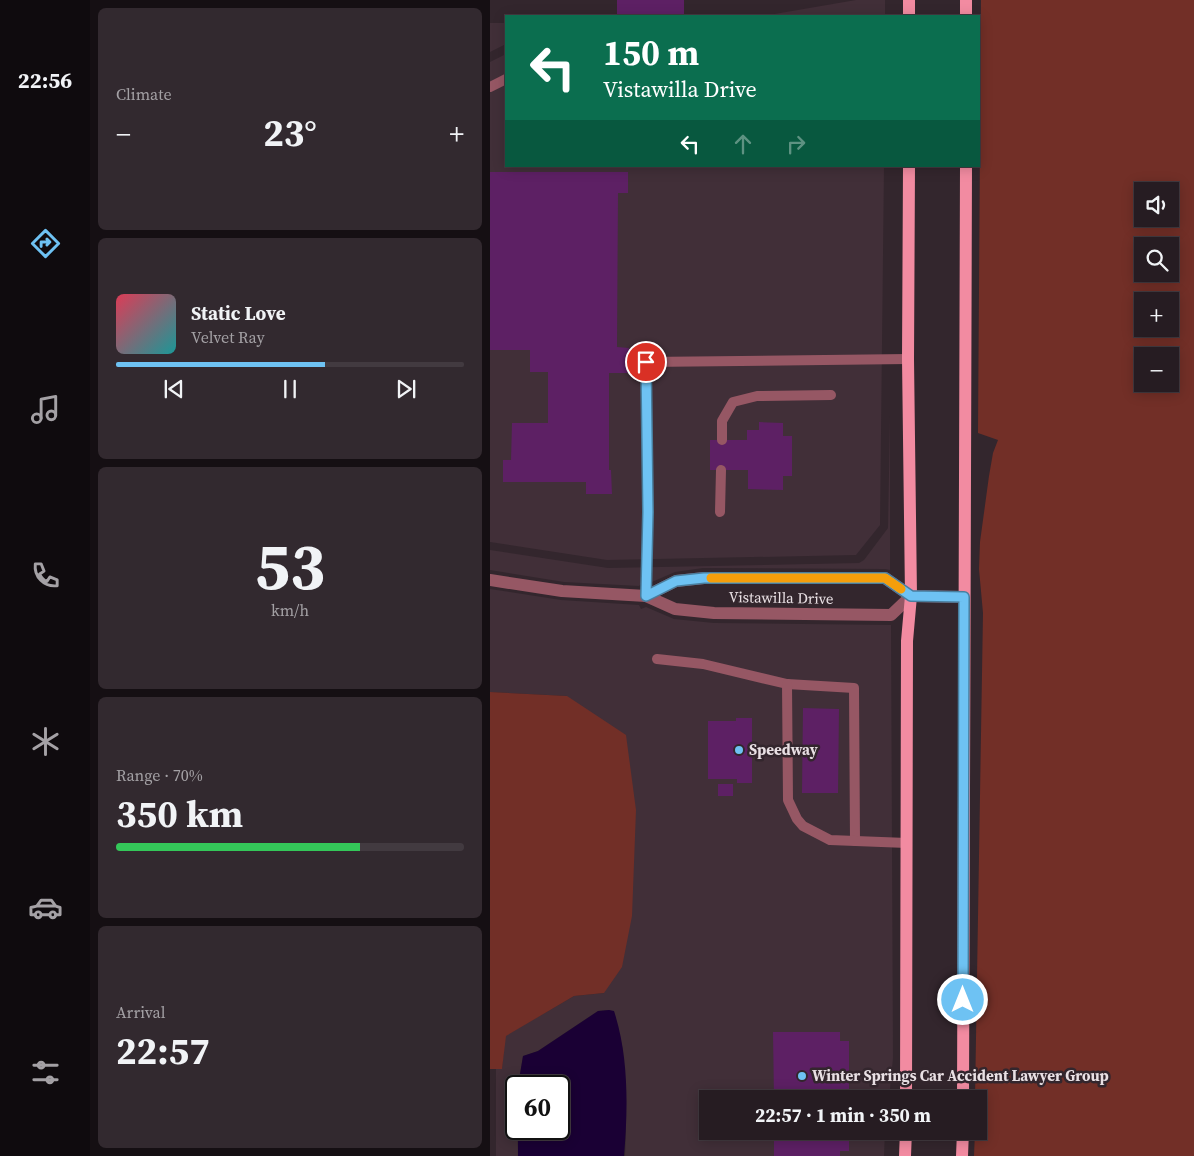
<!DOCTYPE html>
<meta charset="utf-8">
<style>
body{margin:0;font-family:"Source Serif 4",serif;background:#32292f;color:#f1f3f6;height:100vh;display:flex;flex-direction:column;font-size:19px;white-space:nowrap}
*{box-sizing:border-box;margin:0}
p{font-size:16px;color:#a4a1a5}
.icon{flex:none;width:28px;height:28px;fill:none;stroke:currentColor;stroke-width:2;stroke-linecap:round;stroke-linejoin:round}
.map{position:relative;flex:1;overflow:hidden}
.side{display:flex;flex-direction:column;gap:8px;padding:8px;background:#150f13;width:400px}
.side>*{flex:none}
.hud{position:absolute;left:15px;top:15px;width:475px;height:152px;border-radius:0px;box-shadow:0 2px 12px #0003,0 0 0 1px #423a40;background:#0b6e4f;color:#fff;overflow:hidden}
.tools{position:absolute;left:644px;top:182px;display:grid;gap:10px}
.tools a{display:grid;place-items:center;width:45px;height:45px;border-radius:0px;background:#261c22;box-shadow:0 2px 12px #0003,0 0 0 1px #423a40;font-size:25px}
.speed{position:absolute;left:15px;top:1075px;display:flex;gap:10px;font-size:25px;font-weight:700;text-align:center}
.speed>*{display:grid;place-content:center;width:65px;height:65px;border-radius:50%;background:#261c22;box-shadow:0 2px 12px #0003,0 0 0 1px #423a40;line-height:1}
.speed .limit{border:2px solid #111;border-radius:8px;background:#fff;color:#111}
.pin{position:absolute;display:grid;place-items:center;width:42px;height:42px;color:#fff;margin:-21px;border:2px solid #fff;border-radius:50%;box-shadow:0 1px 5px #0007}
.me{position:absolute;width:55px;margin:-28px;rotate:0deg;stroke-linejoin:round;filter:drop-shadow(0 0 4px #0008)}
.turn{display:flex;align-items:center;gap:18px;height:105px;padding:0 15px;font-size:22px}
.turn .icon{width:65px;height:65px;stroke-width:2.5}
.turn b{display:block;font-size:35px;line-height:42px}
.lanes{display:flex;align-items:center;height:48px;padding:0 15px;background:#0003;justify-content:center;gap:25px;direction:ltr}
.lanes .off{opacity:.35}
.big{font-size:38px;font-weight:700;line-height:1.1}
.side .widget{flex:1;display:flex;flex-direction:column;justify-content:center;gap:8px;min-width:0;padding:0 18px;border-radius:8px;background:#32292f}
.side .dial{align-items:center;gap:0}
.dial b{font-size:65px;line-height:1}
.song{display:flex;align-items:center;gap:15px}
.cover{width:60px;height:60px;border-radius:8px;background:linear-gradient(135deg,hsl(350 70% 55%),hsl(180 70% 35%))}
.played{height:5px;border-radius:2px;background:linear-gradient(90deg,#6ec2f3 60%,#423a40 60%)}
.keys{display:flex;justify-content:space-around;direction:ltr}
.heat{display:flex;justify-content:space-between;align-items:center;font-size:28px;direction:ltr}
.charge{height:8px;border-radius:4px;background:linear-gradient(90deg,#34c759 70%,#423a40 0)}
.trip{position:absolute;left:209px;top:1090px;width:288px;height:50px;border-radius:0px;background:#261c22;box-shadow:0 2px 12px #0003,0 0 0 1px #423a40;font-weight:700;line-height:50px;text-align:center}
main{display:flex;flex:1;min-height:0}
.tabs{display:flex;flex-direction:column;width:90px;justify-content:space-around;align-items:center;background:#0f0b0e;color:#a4a1a5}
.tabs .icon{width:35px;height:35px}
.tabs .current{color:#6ec2f3}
.tabs b{font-size:22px;color:#f1f3f6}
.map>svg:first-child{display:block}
</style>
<main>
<nav class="tabs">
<b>22:56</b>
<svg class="icon current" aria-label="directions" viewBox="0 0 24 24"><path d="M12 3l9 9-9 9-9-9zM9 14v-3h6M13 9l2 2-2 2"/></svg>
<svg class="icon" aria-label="music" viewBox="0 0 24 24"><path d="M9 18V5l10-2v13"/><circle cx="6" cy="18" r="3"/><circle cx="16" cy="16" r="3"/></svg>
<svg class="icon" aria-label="phone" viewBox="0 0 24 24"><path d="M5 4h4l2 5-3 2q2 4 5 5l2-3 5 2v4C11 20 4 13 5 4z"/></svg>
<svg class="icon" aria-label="climate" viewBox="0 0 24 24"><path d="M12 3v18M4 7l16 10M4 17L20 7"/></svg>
<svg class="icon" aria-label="car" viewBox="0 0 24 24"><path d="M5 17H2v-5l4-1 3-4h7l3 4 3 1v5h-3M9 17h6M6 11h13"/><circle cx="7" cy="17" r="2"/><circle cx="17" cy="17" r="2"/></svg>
<svg class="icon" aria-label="filters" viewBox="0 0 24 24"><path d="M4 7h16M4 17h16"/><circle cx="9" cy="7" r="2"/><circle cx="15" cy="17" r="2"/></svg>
</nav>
<section class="side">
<div class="widget"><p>Climate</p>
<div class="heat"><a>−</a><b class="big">23°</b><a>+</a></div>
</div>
<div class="widget">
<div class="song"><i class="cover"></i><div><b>Static Love</b><p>Velvet Ray</p></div></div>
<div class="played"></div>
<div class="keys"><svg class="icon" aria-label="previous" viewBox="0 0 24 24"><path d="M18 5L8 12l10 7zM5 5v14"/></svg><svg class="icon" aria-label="pause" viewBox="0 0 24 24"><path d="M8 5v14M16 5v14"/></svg><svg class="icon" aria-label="next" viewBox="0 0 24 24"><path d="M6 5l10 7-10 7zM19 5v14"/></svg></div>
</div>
<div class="widget dial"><b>53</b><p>km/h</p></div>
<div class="widget"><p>Range · 70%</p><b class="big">350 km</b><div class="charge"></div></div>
<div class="widget"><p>Arrival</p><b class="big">22:57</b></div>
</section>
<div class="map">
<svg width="704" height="1156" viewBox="0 0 704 1156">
<rect width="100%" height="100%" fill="#33262d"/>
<g fill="#412f38">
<polygon points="366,0 395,0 395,16 273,16"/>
<polygon points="0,23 16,23 16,44 0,52"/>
<polygon points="16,54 16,166 394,166 390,525 366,555 117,560 0,542 0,62"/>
<polygon points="400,416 400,570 395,569 213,568 185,572 155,585 151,584 149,586 74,582 0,570 0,550 118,568 369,563 374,560 398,528"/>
<polygon points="0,589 71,600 149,605 151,609 156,607 184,619 224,623 401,625 403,1058 399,1099 218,1099 218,1131 395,1131 394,1156 135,1156 136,1133 133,1050 124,1012 119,1010 108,1011 48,1051 33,1056 28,1086 26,1086 28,1156 6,1156 6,1069 12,1068 15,1036 84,996 114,993 77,696 0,692"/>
</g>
<g fill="#722f27" fill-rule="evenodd">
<path d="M 491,0 L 704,0 L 704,1156 L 484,1156 L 485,1131 L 488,1131 L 488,1099 L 485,1099 L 493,613 L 489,569 L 490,542 L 499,476 L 503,453 L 508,440 L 488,433 ZM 652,191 L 680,191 L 680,219 L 652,219 ZM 652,246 L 680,246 L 680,274 L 652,274 ZM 652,301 L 680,301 L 680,329 L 652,329 ZM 652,356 L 680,356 L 680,384 L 652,384 Z"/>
<polygon points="0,692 77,696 136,735 146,810 142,916 132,967 114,993 84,996 16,1036 12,1069 0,1069"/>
</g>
<path fill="#1a0034" d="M 119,1010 L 124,1011 C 139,1057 138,1109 134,1156 L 28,1156 L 28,1129 L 69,1129 L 69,1086 L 28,1086 L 33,1056 L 48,1051 L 108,1011 Z"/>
<g fill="#5d2064">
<rect x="127" y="0" width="67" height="14"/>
<polygon points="0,172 138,172 138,193 128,193 127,347 139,348 138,373 119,373 119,470 121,470 122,494 96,494 96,482 13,482 13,460 21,460 22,423 58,423 58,372 40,372 40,350 0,350"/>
<polygon points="269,422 293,423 293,436 302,436 302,476 293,476 293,490 258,489 258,470 220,470 220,440 257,440 257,430 269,430"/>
<polygon points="313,708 349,709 348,793 312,793"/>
<polygon points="246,718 262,718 262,783 247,783 247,779 218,779 218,721 246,721"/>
<rect x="228" y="784" width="15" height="12"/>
<polygon points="283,1032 350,1032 350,1041 359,1041 359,1099 284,1099"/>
<polygon points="284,1131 359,1131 359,1151 350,1151 350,1156 284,1156"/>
</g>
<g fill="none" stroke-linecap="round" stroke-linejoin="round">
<g stroke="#965764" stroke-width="10">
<polyline points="0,87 16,79"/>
<polyline points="232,440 232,421 243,402 267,396 341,395"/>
<polyline points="230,512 231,470"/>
<polyline points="156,596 158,512 156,362 418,359"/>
<polyline points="167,659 213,664 297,684 364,688 365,841"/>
<polyline points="297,684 298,800 307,819 313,826 340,840 417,843"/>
</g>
<g stroke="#965764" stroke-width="12">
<polyline points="0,580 72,591 156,596 185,609 224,613 401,615 421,596"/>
<polyline points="156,596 186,581 214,578 395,578 421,596 474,597"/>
</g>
<g stroke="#f28ba1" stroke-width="12">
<polyline points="419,16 419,0"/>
<polyline points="476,16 476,0"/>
<polyline points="416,1099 417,641 421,596 418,359 419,166"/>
<polyline points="473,1099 476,166"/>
<polyline points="415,1156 416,1131"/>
<polyline points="472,1156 473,1131"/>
</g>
</g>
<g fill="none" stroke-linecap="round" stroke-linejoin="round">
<defs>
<polyline id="route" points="156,362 158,512 156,596 186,581 214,578 395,578 421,596 474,597 473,1000"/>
</defs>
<use href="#route" stroke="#487e9e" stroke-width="12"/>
<use href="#route" stroke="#6ec2f3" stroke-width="9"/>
<polyline stroke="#f59e0b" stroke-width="9" points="221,578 395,578 411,589"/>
</g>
<g fill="#6ec2f3" stroke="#33262d" stroke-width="2">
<circle cx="249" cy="750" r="5"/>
<circle cx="312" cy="1076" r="5"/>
</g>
<g text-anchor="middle" stroke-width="5" stroke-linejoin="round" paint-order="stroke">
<g font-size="15" fill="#e9e0e4" stroke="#33262d">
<text transform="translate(291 598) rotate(1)" y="5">Vistawilla Drive</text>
</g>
<g font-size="15" font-weight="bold" fill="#e9e0e4" stroke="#33262d" text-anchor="start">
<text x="259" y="755">Speedway</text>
<text x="322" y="1081">Winter Springs Car Accident Lawyer Group</text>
</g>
</g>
</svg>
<div class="tools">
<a><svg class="icon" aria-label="sound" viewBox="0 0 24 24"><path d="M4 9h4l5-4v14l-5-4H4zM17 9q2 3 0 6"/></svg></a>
<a><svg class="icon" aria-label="search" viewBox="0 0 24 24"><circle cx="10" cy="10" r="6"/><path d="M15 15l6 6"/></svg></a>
<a>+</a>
<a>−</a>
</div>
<div class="speed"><div class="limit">60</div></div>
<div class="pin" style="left:156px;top:362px;background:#d93025"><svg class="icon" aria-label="arrive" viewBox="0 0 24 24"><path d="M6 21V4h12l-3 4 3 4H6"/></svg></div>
<svg class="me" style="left:473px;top:1000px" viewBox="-20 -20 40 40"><circle r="17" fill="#6ec2f3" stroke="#fff" stroke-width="3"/><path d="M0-11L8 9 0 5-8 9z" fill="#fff"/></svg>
<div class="trip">22:57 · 1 min · 350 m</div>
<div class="hud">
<div class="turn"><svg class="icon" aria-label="left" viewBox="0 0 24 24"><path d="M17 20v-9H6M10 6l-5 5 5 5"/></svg><div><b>150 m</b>Vistawilla Drive</div></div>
<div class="lanes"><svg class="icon" aria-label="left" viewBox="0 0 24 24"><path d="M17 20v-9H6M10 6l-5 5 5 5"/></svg><svg class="icon off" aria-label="ahead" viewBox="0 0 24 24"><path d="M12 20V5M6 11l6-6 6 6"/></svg><svg class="icon off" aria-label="right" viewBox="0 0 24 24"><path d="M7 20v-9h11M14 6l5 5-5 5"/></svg></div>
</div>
</div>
</main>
